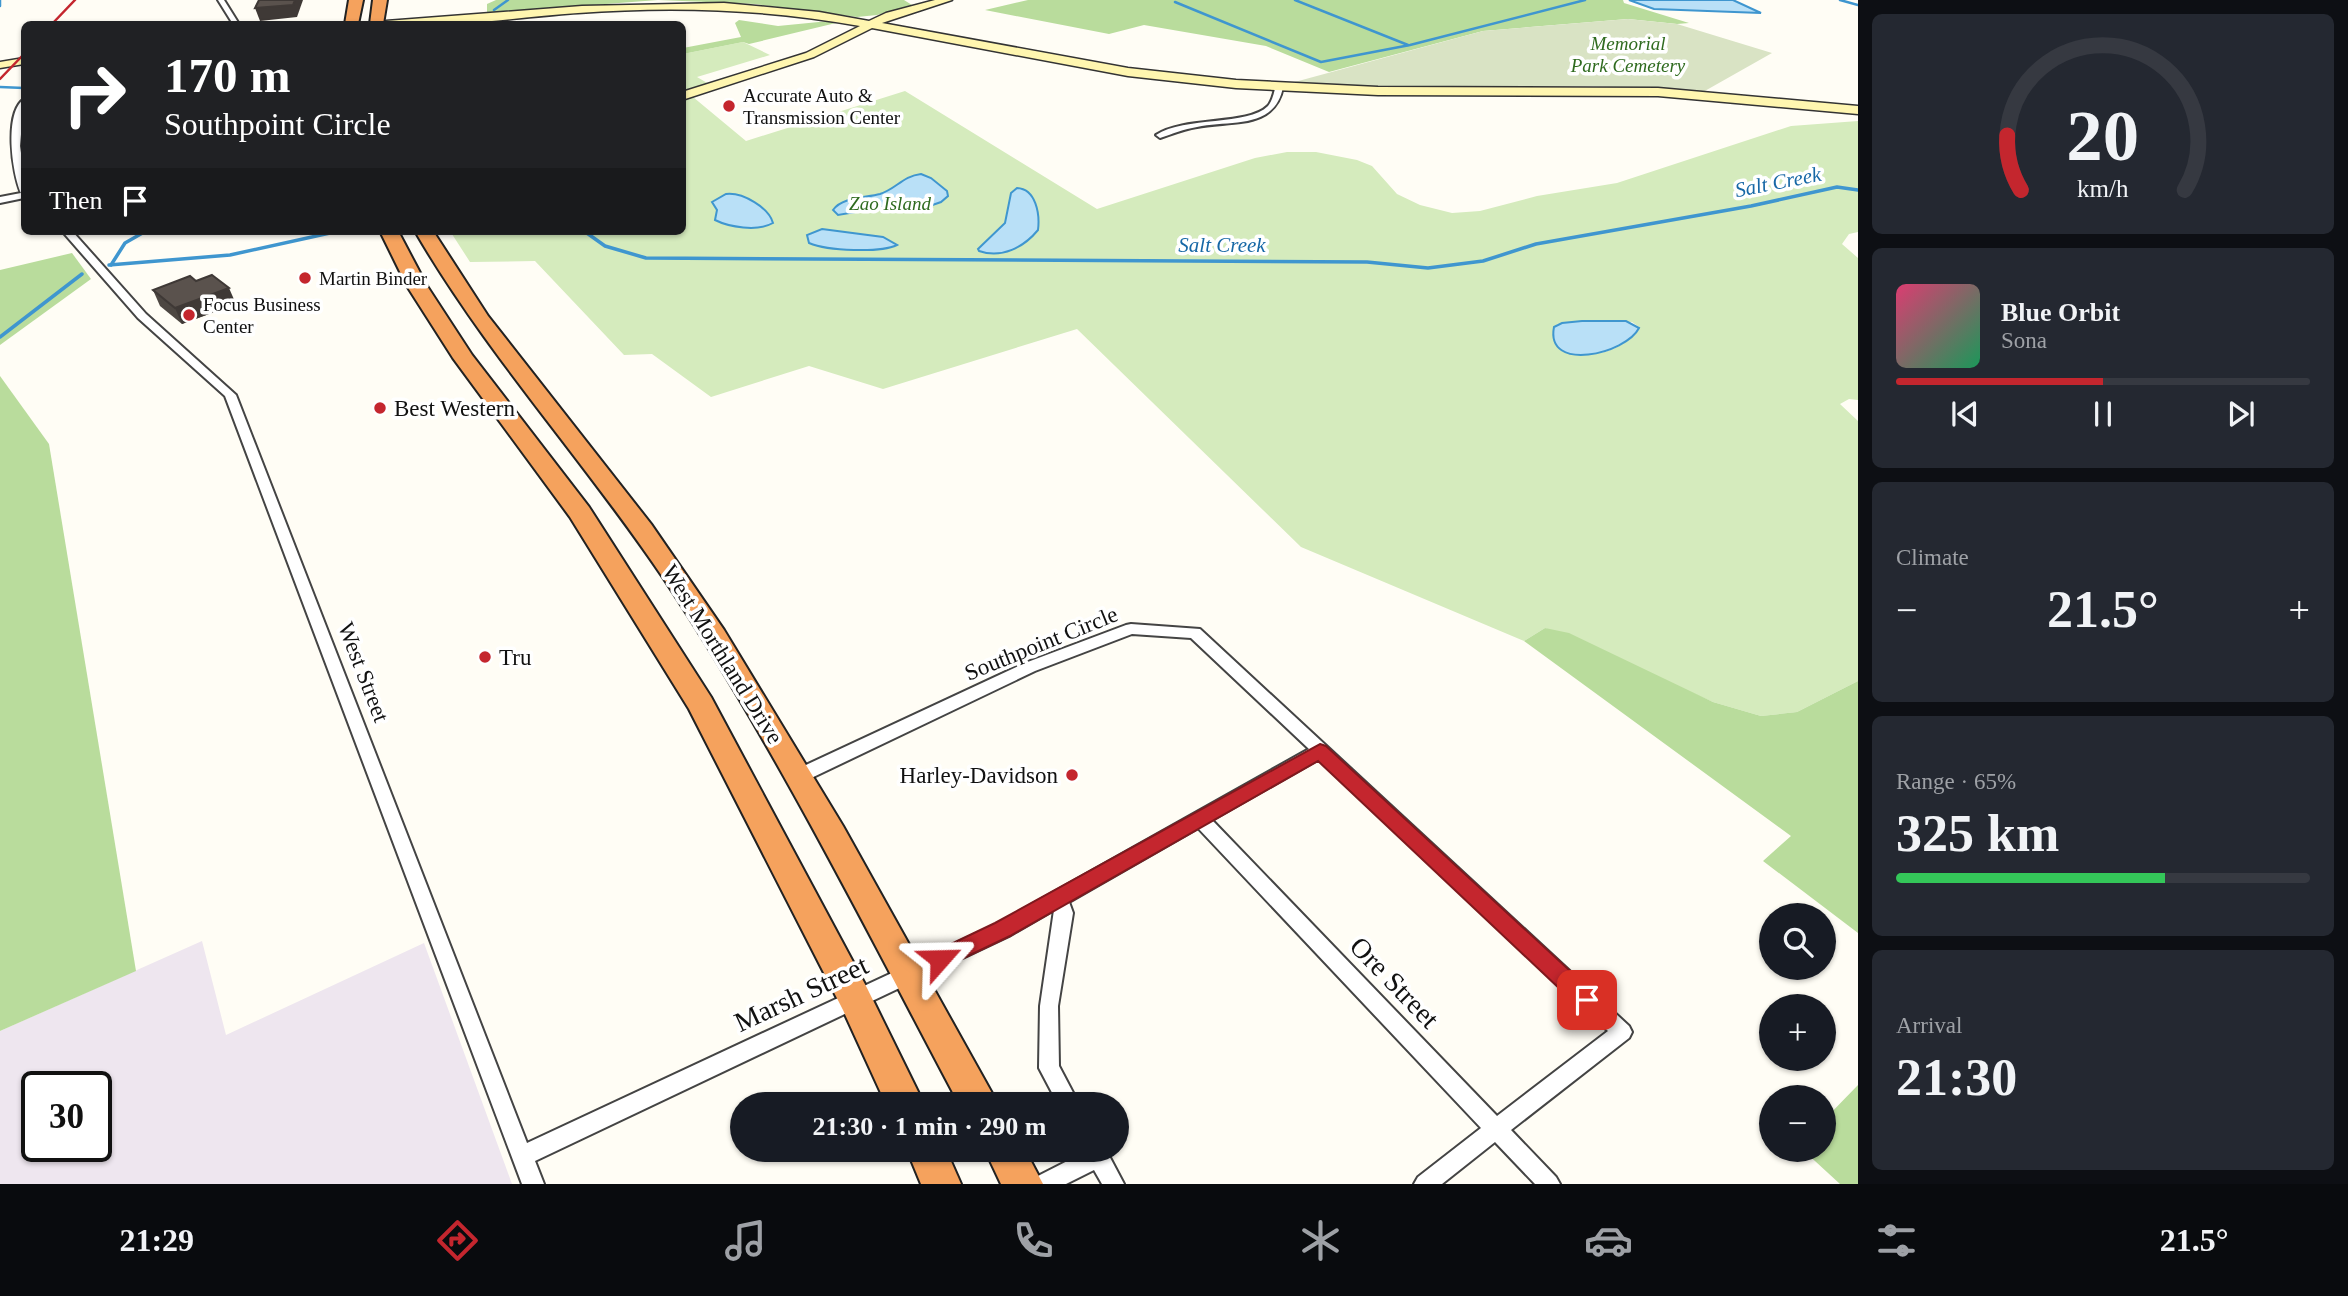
<!DOCTYPE html>
<meta charset="utf-8">
<style>
body{margin:0;font-family:"Times New Roman",serif;background:#242831;color:#f1f3f6;height:100vh;display:flex;flex-direction:column;font-size:26px;white-space:nowrap}
*{box-sizing:border-box;margin:0}
p{font-size:23px;color:#9ea1a6}
.icon{flex:none;width:38px;height:38px;fill:none;stroke:currentColor;stroke-width:2;stroke-linecap:round;stroke-linejoin:round}
.map{position:relative;flex:1;overflow:hidden}
.side{display:flex;flex-direction:column;gap:14px;padding:14px;background:#0d0f14;width:490px}
.side>*{flex:none}
.hud{position:absolute;left:21px;top:21px;width:665px;height:214px;border-radius:10px;box-shadow:0 2px 5px #0004;background:#202124;color:#fff;overflow:hidden}
.tools{position:absolute;left:1759px;top:903px;display:grid;gap:14px}
.tools a{display:grid;place-items:center;width:77px;height:77px;border-radius:50%;background:#171b24;box-shadow:0 2px 5px #0004;font-size:35px}
.speed{position:absolute;left:21px;top:1071px;display:flex;gap:14px;font-size:35px;font-weight:700;text-align:center}
.speed>*{display:grid;place-content:center;width:91px;height:91px;border-radius:50%;background:#171b24;box-shadow:0 2px 5px #0004;line-height:1}
.speed .limit{border:4px solid #111;border-radius:10px;background:#fff;color:#111}
.pin{position:absolute;display:grid;place-items:center;width:60px;height:60px;color:#fff;margin:-30px;border-radius:14px;box-shadow:0 4px 10px #0006}
.me{position:absolute;width:77px;margin:-38px;rotate:65deg;stroke-linejoin:round;filter:drop-shadow(0 0 5px #0008)}
.turn{display:flex;align-items:center;gap:24px;height:147px;padding:0 28px;font-size:32px}
.turn .icon{width:91px;height:91px;stroke-width:2.5}
.turn b{display:block;font-size:49px;line-height:60px}
.then{display:flex;align-items:center;height:66px;padding:0 28px;background:#0003;gap:14px;font-size:26px}
.big{font-size:52px;font-weight:700;line-height:1.1}
.side .widget{flex:1;display:flex;flex-direction:column;justify-content:center;gap:10px;min-width:0;padding:0 24px;border-radius:10px;background:#242831}
.side .dial{align-items:center;gap:0}
.dial svg{height:182px;overflow:visible;fill:none;stroke:#363941;stroke-width:7;stroke-linecap:round;text-anchor:middle}
.dial text{fill:#f1f3f6;stroke:none}
.song{display:flex;align-items:center;gap:21px}
.cover{width:84px;height:84px;border-radius:10px;background:linear-gradient(135deg,hsl(340 70% 55%),hsl(150 70% 35%))}
.played{height:7px;border-radius:4px;background:linear-gradient(90deg,#c4262e 50%,#363941 50%)}
.keys{display:flex;justify-content:space-around;direction:ltr}
.heat{display:flex;justify-content:space-between;align-items:center;font-size:38px;direction:ltr}
.charge{height:10px;border-radius:5px;background:linear-gradient(90deg,#34c759 65%,#363941 0)}
.trip{position:absolute;left:730px;top:1092px;width:399px;height:70px;border-radius:35px;background:#171b24;box-shadow:0 2px 5px #0004;font-weight:700;line-height:70px;text-align:center}
.menu{display:flex;height:112px;justify-content:space-around;align-items:center;background:#090b0e;color:#9ea1a6}
.menu .icon{width:49px;height:49px}
.menu .active{color:#c4262e}
.menu b{font-size:32px;color:#f1f3f6}
main{display:flex;flex:1;min-height:0}
.map>svg:first-child{display:block}
</style>
<main>
<div class="map">
<svg width="1858" height="1184" viewBox="0 0 1858 1184">
<rect width="100%" height="100%" fill="#fffdf5"/>
<path fill="#eee6ef" fill-rule="evenodd" d="M 202,941 L 226,1035 L 424,943 L 512,1184 L 0,1184 L 0,1031 ZM 37,1087 L 96,1087 L 96,1146 L 37,1146 Z"/>
<g fill="#d5ebbd" fill-rule="evenodd">
<polygon points="743,42 770,55 697,77 709,84 683,92 683,54"/>
<path d="M 905,91 L 1097,209 L 1255,158 L 1287,152 L 1316,152 L 1357,160 L 1372,166 L 1397,194 L 1420,205 L 1452,213 L 1480,211 L 1537,196 L 1617,183 L 1791,126 L 1858,121 L 1858,232 L 1849,234 L 1842,244 L 1858,258 L 1858,400 L 1849,399 L 1840,404 L 1858,421 L 1858,681 L 1797,712 L 1761,716 L 1713,702 L 1545,628 L 1524,641 L 1301,547 L 1077,329 L 883,389 L 809,366 L 711,397 L 652,354 L 624,355 L 535,261 L 470,262 L 450,231 L 682,231 L 683,98 L 693,97 L 746,141 ZM 1601,321 L 1632,322 L 1639,327 C 1633,340 1611,353 1597,353 C 1584,353 1570,347 1558,344 L 1553,335 L 1557,324 Z"/>
</g>
<g fill="#b9dc9c">
<polygon points="496,0 904,0 912,5 877,15 857,17 755,4 658,0 487,13 487,4"/>
<polygon points="1028,0 1623,0 1624,3 1689,23 1677,24 1628,19 1483,31 1329,72 1266,46 1144,25 1109,34 985,10"/>
<polygon points="739,20 778,26 829,21 836,23 749,44 743,42 683,54 683,48 741,37 735,23"/>
<polygon points="72,253 91,279 0,345 0,270"/>
<polygon points="0,376 49,444 136,971 0,1031"/>
<polygon points="1545,628 1569,633 1713,702 1761,716 1797,712 1858,681 1858,933 1763,861 1791,836 1524,641"/>
<polygon points="1858,1085 1858,1184 1840,1184 1803,1150 1824,1150 1824,1120"/>
</g>
<polygon fill="#d9e3c4" points="1628,19 1677,24 1772,53 1703,92 1594,86 1397,87 1291,83 1483,31"/>
<g fill="#b9e0f7" stroke="#3f96cf" stroke-width="2">
<polygon points="1733,0 1761,13 1654,9 1629,0"/>
<path d="M 921,174 L 931,178 L 947,191 L 948,196 L 941,202 L 924,208 L 897,205 L 838,215 L 833,210 C 842,197 865,198 880,194 C 896,189 903,176 921,174 Z"/>
<path d="M 1017,188 C 1036,189 1040,214 1038,230 C 1024,247 1002,259 979,251 L 978,249 L 1005,223 L 1011,193 Z"/>
<path d="M 726,194 C 743,192 769,208 773,223 C 757,232 729,227 715,220 L 717,210 L 712,202 Z"/>
<path d="M 822,229 L 883,237 L 897,245 C 880,253 828,251 809,243 L 807,235 Z"/>
<path d="M 1582,321 L 1626,321 L 1639,328 C 1626,354 1545,373 1554,327 L 1562,323 Z"/>
</g>
<g fill="none" stroke-linecap="round" stroke-linejoin="round">
<g stroke="#3f96cf" stroke-width="2.5">
<polyline points="0,0 0,6"/>
<polyline points="1295,0 1408,45"/>
<polyline points="1840,0 1858,5"/>
<polyline points="1175,2 1321,62 1410,45 1585,0"/>
<polyline points="494,10 508,0"/>
<polyline points="0,87 24,88"/>
</g>
<g stroke="#3f96cf" stroke-width="3.5">
<polyline points="584,231 605,246 646,258 1367,262 1428,268 1483,261 1536,244 1751,206 1837,187 1858,190"/>
<polyline points="109,265 230,255 339,231"/>
<polyline points="111,265 125,243 146,231"/>
<polyline points="0,337 82,274"/>
</g>
<defs>
<g id="street">
<polygon points="218,0 224,0 239,24 233,24"/>
<path d="M 1276,85 L 1283,87 C 1275,130 1230,120 1197,127 C 1184,129 1172,134 1160,138 L 1156,135 C 1185,116 1248,126 1268,106 C 1273,100 1274,92 1276,85 Z"/>
<path d="M 24,99 L 20,146 L 24,174 L 24,198 L 0,203 L 0,197 L 21,193 C 12,172 4,113 24,99 Z"/>
<path d="M 62,231 L 72,231 L 146,314 L 236,395 L 527,1143 L 997,924 L 1309,749 L 1191,638 L 1132,634 L 1035,671 L 805,781 L 799,782 L 793,781 L 791,776 L 793,771 L 1025,663 L 1126,625 L 1131,624 L 1200,629 L 1629,1026 L 1632,1032 L 1629,1038 L 1511,1130 L 1556,1177 L 1560,1184 L 1535,1184 L 1495,1142 L 1442,1184 L 1414,1184 L 1418,1177 L 1481,1128 L 1198,828 L 1069,902 L 1073,913 L 1058,1006 L 1059,1066 L 1079,1104 L 1058,1104 L 1039,1068 L 1040,1006 L 1054,910 L 1009,936 L 535,1161 L 544,1184 L 522,1184 L 225,396 L 138,318 ZM 1319,759 L 1608,1031 L 1497,1116 L 1212,820 Z"/>
<polygon points="1085,1150 1106,1150 1124,1184 1102,1184 1094,1170 1066,1184 1032,1184 1036,1177 1085,1152"/>
</g>
<g id="secondary">
<path d="M 935,0 L 952,0 L 882,23 L 1128,68 L 1236,80 L 1378,87 L 1658,88 L 1858,106 L 1858,114 L 1658,96 L 1378,95 L 1236,88 L 1128,76 L 872,28 L 814,57 L 682,100 L 682,92 L 806,53 L 860,26 C 767,9 672,6 578,13 C 517,17 440,30 381,24 L 386,21 L 582,6 L 724,3 L 819,12 L 869,21 L 886,13 Z"/>
<polygon points="24,58 24,64 0,68 0,62"/>
</g>
<g id="highway">
<polygon points="349,0 363,0 358,24 345,24"/>
<polygon points="373,0 387,0 383,24 370,24"/>
<polygon points="380,231 398,231 427,286 472,355 589,507 711,697 867,988 924,1104 886,1104 843,1010 689,709 570,517 453,358 407,286"/>
<path d="M 415,231 L 433,231 L 488,316 L 651,524 L 724,630 L 843,826 L 998,1104 L 959,1104 C 865,927 775,746 664,579 C 584,460 487,355 415,231 Z"/>
<polygon points="907,1150 946,1150 961,1184 921,1184"/>
<polygon points="985,1150 1025,1150 1043,1184 1001,1184"/>
</g>
</defs>
<use href="#street" stroke="#444" stroke-width="4"/>
<use href="#secondary" stroke="#333" stroke-width="3"/>
<use href="#highway" stroke="#222" stroke-width="4"/>
<use href="#street" fill="#fff" fill-rule="evenodd"/>
<use href="#secondary" fill="#fff6b0" fill-rule="evenodd"/>
<use href="#highway" fill="#f5a25d" fill-rule="evenodd"/>
<g stroke="#c4262e" stroke-width="2.5">
<polyline points="52,24 75,0"/>
<polyline points="0,79 24,54"/>
</g>
</g>
<polygon fill="#4d4742" points="196,281 236,304 182,324 160,306 153,290"/>
<g fill="#3f3936">
<polygon points="295,0 303,0 297,17 260,21 255,8"/>
<polygon points="229,288 236,304 182,324 175,308"/>
</g>
<g fill="#5a524d" stroke="#3f3936" stroke-width="2">
<polygon points="259,0 295,0 293,5 255,8"/>
<polygon points="212,275 229,288 175,308 153,290 190,276 196,281"/>
</g>
<polygon fill="#c4262e" stroke="#7f191e" stroke-width="2" points="1320,744 1326,746 1594,993 1598,1000 1594,1007 1587,1009 1579,1007 1318,761 1010,936 947,966 940,969 932,966 929,959 932,953 995,923"/>
<g fill="#c4262e" stroke="#fff" stroke-width="2.5">
<circle cx="729" cy="106" r="7"/>
<circle cx="305" cy="278" r="7"/>
<circle cx="189" cy="315" r="7"/>
<circle cx="380" cy="408" r="7"/>
<circle cx="485" cy="657" r="7"/>
<circle cx="1072" cy="775" r="7"/>
</g>
<g text-anchor="middle" stroke-width="7" stroke-linejoin="round" paint-order="stroke">
<g font-size="19" font-style="italic" fill="#2f6b1f" stroke="#fff">
<text x="1628" y="50">Memorial<tspan x="1628" dy="22">Park Cemetery</tspan></text>
<text x="890" y="210">Zao Island</text>
</g>
<g font-size="19" fill="#111" stroke="#fff" text-anchor="start">
<text x="743" y="102">Accurate Auto &amp;<tspan x="743" dy="22">Transmission Center</tspan></text>
<text x="319" y="285">Martin Binder</text>
<text x="203" y="311">Focus Business<tspan x="203" dy="22">Center</tspan></text>
</g>
<g font-size="21" font-style="italic" fill="#1768a6" stroke="#fff">
<text transform="translate(1778 182) rotate(-11)" y="7">Salt Creek</text>
<text x="1222" y="252">Salt Creek</text>
</g>
<g font-size="23" fill="#111" stroke="#fff" text-anchor="start">
<text x="394" y="416">Best Western</text>
<text x="499" y="665">Tru</text>
<text x="1058" y="783" text-anchor="end">Harley-Davidson</text>
</g>
<g font-size="23" fill="#111" stroke="#fff">
<text transform="translate(1041 643) rotate(-22)" y="8">Southpoint Circle</text>
<text transform="translate(723 654) rotate(58)" y="8">West Morthland Drive</text>
<text transform="translate(364 672) rotate(69)" y="8">West Street</text>
</g>
<g font-size="28" fill="#111" stroke="#fff">
<text transform="translate(1395 982) rotate(46)" y="10">Ore Street</text>
<text transform="translate(801 993) rotate(-25)" y="10">Marsh Street</text>
</g>
</g>
</svg>
<div class="tools">
<a><svg class="icon" aria-label="search" viewBox="0 0 24 24"><circle cx="10" cy="10" r="6"/><path d="M15 15l6 6"/></svg></a>
<a>+</a>
<a>−</a>
</div>
<div class="speed"><div class="limit">30</div></div>
<div class="pin" style="left:1587px;top:1000px;background:#d93025"><svg class="icon" aria-label="arrive" viewBox="0 0 24 24"><path d="M6 21V4h12l-3 4 3 4H6"/></svg></div>
<svg class="me" style="left:940px;top:959px" viewBox="-20 -20 40 40"><path d="M0-17L14 15 0 8-14 15z" fill="#c4262e" stroke="#fff" stroke-width="4"/></svg>
<div class="trip">21:30 · 1 min · 290 m</div>
<div class="hud">
<div class="turn"><svg class="icon" aria-label="right" viewBox="0 0 24 24"><path d="M7 20v-9h11M14 6l5 5-5 5"/></svg><div><b>170 m</b>Southpoint Circle</div></div>
<div class="then">Then<svg class="icon" aria-label="arrive" viewBox="0 0 24 24"><path d="M6 21V4h12l-3 4 3 4H6"/></svg></div>
</div>
</div>
<section class="side">
<div class="widget dial"><svg viewBox="0 0 100 80">
<path d="M14 69A42 42 0 1 1 86 69"/>
<path d="M14 69A42 42 0 0 1 8 45" stroke="#c4262e"/>
<text x="50" y="56" font-size="32" font-weight="700">20</text>
<text x="50" y="72" font-size="11">km/h</text>
</svg></div>
<div class="widget">
<div class="song"><i class="cover"></i><div><b>Blue Orbit</b><p>Sona</p></div></div>
<div class="played"></div>
<div class="keys"><svg class="icon" aria-label="previous" viewBox="0 0 24 24"><path d="M18 5L8 12l10 7zM5 5v14"/></svg><svg class="icon" aria-label="pause" viewBox="0 0 24 24"><path d="M8 5v14M16 5v14"/></svg><svg class="icon" aria-label="next" viewBox="0 0 24 24"><path d="M6 5l10 7-10 7zM19 5v14"/></svg></div>
</div>
<div class="widget"><p>Climate</p>
<div class="heat"><a>−</a><b class="big">21.5°</b><a>+</a></div>
</div>
<div class="widget"><p>Range · 65%</p><b class="big">325 km</b><div class="charge"></div></div>
<div class="widget"><p>Arrival</p><b class="big">21:30</b></div>
</section>
</main>
<nav class="menu">
<b>21:29</b>
<svg class="icon active" aria-label="directions" viewBox="0 0 24 24"><path d="M12 3l9 9-9 9-9-9zM9 14v-3h6M13 9l2 2-2 2"/></svg>
<svg class="icon" aria-label="music" viewBox="0 0 24 24"><path d="M9 18V5l10-2v13"/><circle cx="6" cy="18" r="3"/><circle cx="16" cy="16" r="3"/></svg>
<svg class="icon" aria-label="phone" viewBox="0 0 24 24"><path d="M5 4h4l2 5-3 2q2 4 5 5l2-3 5 2v4C11 20 4 13 5 4z"/></svg>
<svg class="icon" aria-label="climate" viewBox="0 0 24 24"><path d="M12 3v18M4 7l16 10M4 17L20 7"/></svg>
<svg class="icon" aria-label="car" viewBox="0 0 24 24"><path d="M5 17H2v-5l4-1 3-4h7l3 4 3 1v5h-3M9 17h6M6 11h13"/><circle cx="7" cy="17" r="2"/><circle cx="17" cy="17" r="2"/></svg>
<svg class="icon" aria-label="filters" viewBox="0 0 24 24"><path d="M4 7h16M4 17h16"/><circle cx="9" cy="7" r="2"/><circle cx="15" cy="17" r="2"/></svg>
<b>21.5°</b>
</nav>
